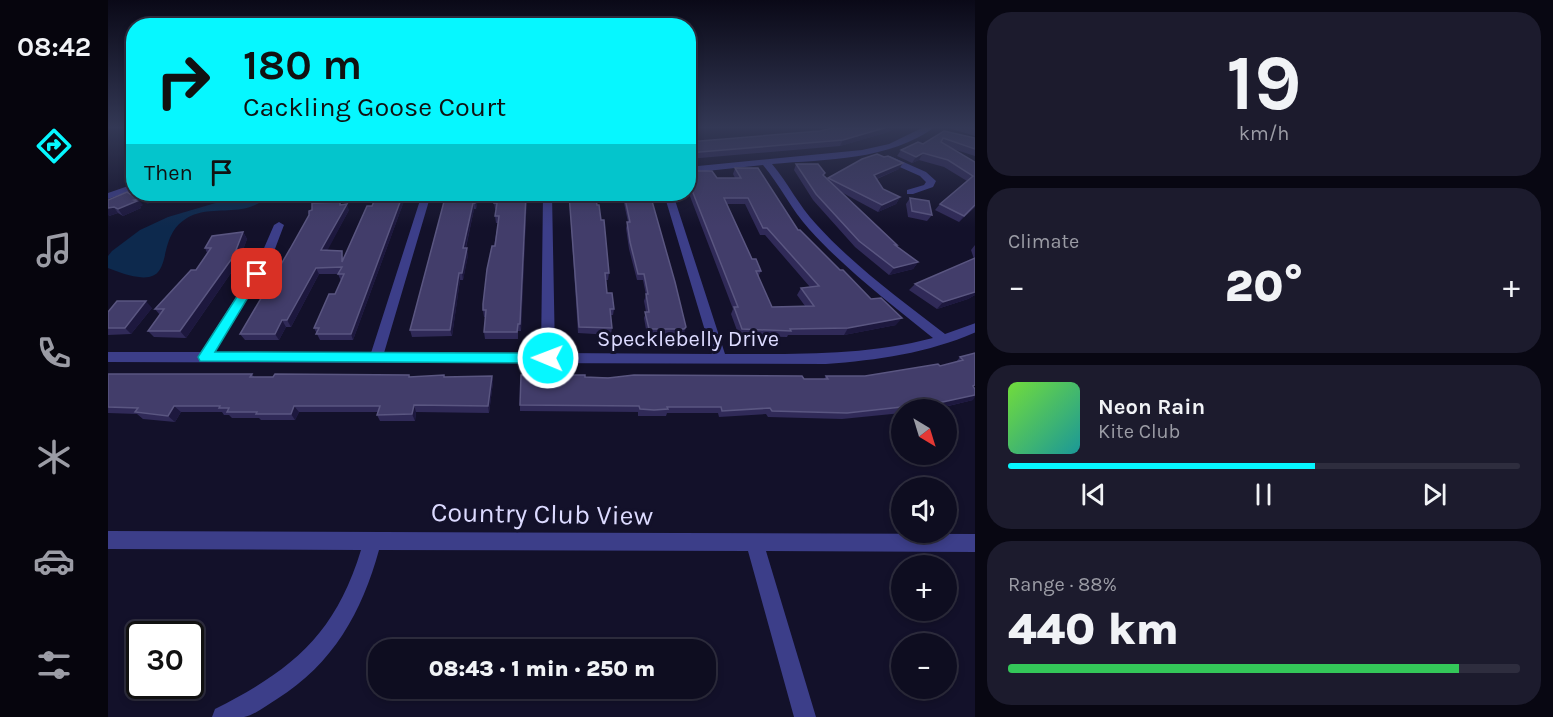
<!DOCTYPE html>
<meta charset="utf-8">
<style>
body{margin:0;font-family:Karla,sans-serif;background:#1c1b2d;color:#f1f3f6;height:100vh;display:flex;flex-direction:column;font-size:22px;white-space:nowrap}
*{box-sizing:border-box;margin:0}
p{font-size:20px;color:#9b9ca5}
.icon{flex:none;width:33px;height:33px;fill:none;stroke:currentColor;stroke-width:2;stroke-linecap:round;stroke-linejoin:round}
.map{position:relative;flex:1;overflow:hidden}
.side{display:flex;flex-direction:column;gap:12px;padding:12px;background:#080712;width:578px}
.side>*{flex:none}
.top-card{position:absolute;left:18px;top:18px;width:570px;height:183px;border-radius:24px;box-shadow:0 3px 9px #0003,0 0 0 2px #2e2d3e;background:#06f7ff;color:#111;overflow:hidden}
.needle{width:39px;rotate:142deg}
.tools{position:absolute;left:783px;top:399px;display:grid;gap:12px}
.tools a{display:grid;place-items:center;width:66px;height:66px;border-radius:50%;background:#0e0d20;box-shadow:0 3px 9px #0003,0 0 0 2px #2e2d3e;font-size:30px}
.speed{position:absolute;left:18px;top:621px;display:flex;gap:12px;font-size:30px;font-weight:700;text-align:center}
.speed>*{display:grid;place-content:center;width:78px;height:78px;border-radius:50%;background:#0e0d20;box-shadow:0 3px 9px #0003,0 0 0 2px #2e2d3e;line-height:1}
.speed .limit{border:3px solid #111;border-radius:9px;background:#fff;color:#111}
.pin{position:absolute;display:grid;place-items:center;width:51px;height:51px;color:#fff;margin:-26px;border-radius:12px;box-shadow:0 3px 9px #0006}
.me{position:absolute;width:66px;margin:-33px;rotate:271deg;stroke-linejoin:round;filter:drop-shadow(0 0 4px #0008)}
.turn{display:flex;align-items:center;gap:21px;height:126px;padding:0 18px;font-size:27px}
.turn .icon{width:78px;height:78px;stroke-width:2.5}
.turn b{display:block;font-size:42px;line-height:51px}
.then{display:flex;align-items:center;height:57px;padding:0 18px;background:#0003;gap:12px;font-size:22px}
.big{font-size:45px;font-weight:800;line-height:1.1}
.side .card{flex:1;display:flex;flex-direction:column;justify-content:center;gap:9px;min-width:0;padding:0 21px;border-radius:24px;background:#1c1b2d}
.side .dial{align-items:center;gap:0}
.dial b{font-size:78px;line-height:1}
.song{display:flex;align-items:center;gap:18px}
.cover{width:72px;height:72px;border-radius:9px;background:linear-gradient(135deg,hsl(100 70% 55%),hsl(180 70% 35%))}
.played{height:6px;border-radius:3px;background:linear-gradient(90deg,#06f7ff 60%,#2e2d3e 60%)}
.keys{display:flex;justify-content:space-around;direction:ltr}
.heat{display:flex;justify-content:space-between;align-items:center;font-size:33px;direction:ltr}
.charge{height:9px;border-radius:4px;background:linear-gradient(90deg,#34c759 88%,#2e2d3e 0)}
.trip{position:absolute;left:260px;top:639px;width:348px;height:60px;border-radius:24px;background:#0e0d20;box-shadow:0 3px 9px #0003,0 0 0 2px #2e2d3e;font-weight:800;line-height:60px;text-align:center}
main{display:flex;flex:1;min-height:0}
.tab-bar{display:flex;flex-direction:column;width:108px;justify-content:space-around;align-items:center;background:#06050d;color:#9b9ca5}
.tab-bar .icon{width:42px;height:42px}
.tab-bar .selected{color:#06f7ff}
.tab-bar b{font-size:27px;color:#f1f3f6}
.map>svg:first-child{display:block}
</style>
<main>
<nav class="tab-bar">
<b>08:42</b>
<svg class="icon selected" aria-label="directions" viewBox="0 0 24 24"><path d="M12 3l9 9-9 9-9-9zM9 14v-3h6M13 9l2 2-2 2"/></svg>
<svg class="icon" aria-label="music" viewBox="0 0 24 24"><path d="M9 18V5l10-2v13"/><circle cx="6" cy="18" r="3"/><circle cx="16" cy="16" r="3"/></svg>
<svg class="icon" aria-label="phone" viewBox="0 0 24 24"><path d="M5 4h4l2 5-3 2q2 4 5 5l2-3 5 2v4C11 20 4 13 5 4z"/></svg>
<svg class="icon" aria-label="climate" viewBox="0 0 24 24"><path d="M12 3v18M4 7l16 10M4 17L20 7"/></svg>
<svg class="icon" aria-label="car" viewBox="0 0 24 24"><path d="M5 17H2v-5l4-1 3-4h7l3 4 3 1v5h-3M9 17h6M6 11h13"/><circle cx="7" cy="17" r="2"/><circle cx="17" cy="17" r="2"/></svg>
<svg class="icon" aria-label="filters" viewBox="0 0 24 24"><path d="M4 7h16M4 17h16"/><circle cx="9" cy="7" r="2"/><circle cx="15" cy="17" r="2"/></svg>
</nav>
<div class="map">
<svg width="868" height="717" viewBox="0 0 868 717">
<rect width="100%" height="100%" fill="#13112a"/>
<path fill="#0d294d" d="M 138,194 L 168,194 C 157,199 147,207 134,209 C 116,212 96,208 79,218 C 39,242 80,300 0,268 L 0,256 L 4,251 L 32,230 L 60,217 Z"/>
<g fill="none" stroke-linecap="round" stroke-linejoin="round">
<g fill="#3c3e89" fill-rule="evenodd">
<path d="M 818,126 L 828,126 C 782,161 718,159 664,164 C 680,183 691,206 708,224 C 746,266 792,299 837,334 L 868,323 L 868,332 C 820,353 770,360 718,364 L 0,362 L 0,352 L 93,352 L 150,262 L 166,225 L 171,222 L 176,225 L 162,262 L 107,352 L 263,353 L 314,194 L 323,194 L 276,353 L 433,353 L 435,194 L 444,194 L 447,353 L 604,354 L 556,194 L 565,194 L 617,354 C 687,354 756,356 825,338 C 782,303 738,270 701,229 C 683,209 672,185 655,165 L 580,173 L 580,167 L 754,150 L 781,144 Z"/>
<polygon points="776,156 782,156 818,172 828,181 825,187 805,194 799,194 799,190 816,185 818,182 812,176 776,160"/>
<polygon points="26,184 26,190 0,199 0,193"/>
<path d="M 0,531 L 868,534 L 868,552 L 658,551 L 708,717 L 686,717 L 640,551 L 271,550 C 254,612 225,664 169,699 C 159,705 147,715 136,717 C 126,717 114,717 104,717 L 107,709 C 184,670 227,635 253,550 L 0,549 Z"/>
</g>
</g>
<g fill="#302a58" fill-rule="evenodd">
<polygon points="732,126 791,126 780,132 732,146 580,159 580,142 712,131"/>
<polygon points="846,126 867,126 867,136 844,129"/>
<polygon points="836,131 867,138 867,156 845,149 867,162 867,207 851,222 827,210 832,204 859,181 836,167 811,160 804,163 789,156 793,150 815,144"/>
<polygon points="688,164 717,173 715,176 719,179 720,178 791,169 769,179 775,189 792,197 788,204 770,212 733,192 788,246 810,262 805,269 781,275 747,247 705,200 686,170"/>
<path d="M 627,168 L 690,230 L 788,325 L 736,335 L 680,335 L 679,337 L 631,336 L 623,314 L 625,309 L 580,191 L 580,171 L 609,178 L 627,178 L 625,174 ZM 619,204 L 637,204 L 652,235 L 657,235 L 702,287 L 693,288 L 689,295 L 697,306 L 664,307 L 650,277 L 653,271 L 644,259 Z"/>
<polygon points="338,194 371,194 368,209 366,209 358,248 360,255 355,280 352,280 344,336 304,337 302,330"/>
<polygon points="419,194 413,331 410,331 410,339 377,339 376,332 378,317 376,317 375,310 390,223 388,223 387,216 388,209 387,209 386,203"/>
<polygon points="461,194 487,194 501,273 500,280 498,280 499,293 506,309 505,315 502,315 504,328 503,335 470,333"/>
<polygon points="514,194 542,194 578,327 576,334 574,335 539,335 536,318 538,312 536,301 538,295 535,280 529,280 521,249 518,228 520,222"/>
<polygon points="802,198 824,215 819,221 800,217 798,204"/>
<polygon points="0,200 35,205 32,206 33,208 15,216 10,213 1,216"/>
<polygon points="296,201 245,340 212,340 206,328 227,294 233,281 230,274 211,274 183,327 178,327 171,340 137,340 132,334 232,202 233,204 241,210 219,250 236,257 264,206"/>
<polygon points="135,232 139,239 133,255 134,257 78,338 46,337 40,331 52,315 47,309 88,270 99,253 97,248"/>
<polygon points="867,245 867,295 860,299 829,309 801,290 807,284 866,259 863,250"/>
<polygon points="44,308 23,334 0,335 0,312"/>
<polygon points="867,353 865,400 824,410 794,410 794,413 734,419 660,417 658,414 611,417 610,413 559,413 558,416 530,416 530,412 412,411 412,405 477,377 716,379 718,376 757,376 832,366 848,362 852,357"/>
<polygon points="0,374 144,374 146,377 301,375 302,377 336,375 337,377 384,376 385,382 381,413 308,412 307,421 272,421 269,415 270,412 191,412 187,420 153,420 151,418 124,418 121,415 116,415 114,412 73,412 67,422 35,419 29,414 0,413"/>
</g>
<g fill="#1d183e">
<polygon points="783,126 791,126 780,132 732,146 735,140"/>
<polygon points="815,153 811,160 804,163 808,157"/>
<polygon points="795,163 791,169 763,181 766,175"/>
<polygon points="46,194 76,194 62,198 61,197 39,204 35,197"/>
<polygon points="295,194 298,194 296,201 245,340 243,334"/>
<polygon points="369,194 371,194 368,209 367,203"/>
<polygon points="418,194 419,194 413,331 412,324"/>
<polygon points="792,197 788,204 770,212 774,205"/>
<polygon points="30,199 35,205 32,206 33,208 15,216 10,209"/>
<polygon points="365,203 366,209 356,255 355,248"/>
<polygon points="239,204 241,210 216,257 213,250"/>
<polygon points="867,205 867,207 851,222 856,216"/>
<polygon points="6,207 10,213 1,216 0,215 0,208"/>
<polygon points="135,232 139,239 133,255 134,257 78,338 72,331 128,250"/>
<polygon points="359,248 360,255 355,280 354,273"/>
<polygon points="810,262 805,269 781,275 786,268"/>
<polygon points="208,268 211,274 183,327 179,320"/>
<polygon points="351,273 352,280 344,336 342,330"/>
<polygon points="867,292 867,295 860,299 829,309 835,302"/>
<polygon points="38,301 44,308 23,334 17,328"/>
<polygon points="794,318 788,325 736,335 740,328"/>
<polygon points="174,320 178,327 171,340 167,334"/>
<polygon points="578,327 576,334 574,335 576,329"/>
<polygon points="384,376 385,382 381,413 380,406"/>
<polygon points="867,395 867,397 865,400 823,410 830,403"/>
<polygon points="306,405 308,412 307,421 304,414"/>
<polygon points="66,406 73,412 67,422 60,416"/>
<polygon points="186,406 191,412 187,420 183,414"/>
</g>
<g fill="#423d6a" stroke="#5a5681" stroke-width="1.5" fill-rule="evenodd">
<polygon points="732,126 783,126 735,140 580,153 580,142 712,131"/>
<polygon points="858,126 867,126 867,129"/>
<polygon points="836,131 867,138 867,149 835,138 833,142 867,162 867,205 856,216 832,204 865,176 840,160 815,153 808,157 793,150 810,142 815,144"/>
<polygon points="769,154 776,157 780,156 795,163 766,175 775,189 792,197 774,205 720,178 754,159"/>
<polygon points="26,161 26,168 21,162"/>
<polygon points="688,164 710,164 717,173 715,175 789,245 787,245 810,262 786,268 751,241 708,194"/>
<path d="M 627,168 L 650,168 L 690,230 L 692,230 L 732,270 L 735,270 L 763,299 L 773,298 L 794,318 L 740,328 L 682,329 L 683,331 L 634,329 L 626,307 L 630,307 L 580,180 L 580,171 L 604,171 L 609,178 L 633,178 ZM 616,198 L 640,198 L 655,228 L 659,228 L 711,286 L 693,288 L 706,306 L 664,307 L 648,271 L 653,271 L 648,259 L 644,259 Z"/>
<polygon points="19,192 30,199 26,200 29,201 10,209 6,207 0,208 0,200"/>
<polygon points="33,194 46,194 35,197"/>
<polygon points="269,194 295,194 243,334 208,334 211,328 206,328 221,294 227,294 236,274 230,274 234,267 208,268 179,320 174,320 167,334 132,334 182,249 201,215 201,211 204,210 204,203 232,202 232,205 239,204 213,250 234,251 234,262 259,206 264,206"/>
<polygon points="338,194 369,194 367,203 365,203 355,248 359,248 354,273 351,273 342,330 302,330"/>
<polygon points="388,194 418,194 412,324 410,324 409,332 376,332 378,310 375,310 375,304 379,269 384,246 387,246 391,216 387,216 389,203 386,203"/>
<polygon points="461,194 487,194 489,205 491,205 493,220 496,220 501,273 497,273 499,293 504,293 506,309 502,309 504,328 471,327"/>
<polygon points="516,194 542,194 567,282 578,327 576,329 541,329 537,312 541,312 538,294 540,294 536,274 530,274 522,242 519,222 522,222"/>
<polygon points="802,198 821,201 824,215 804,211"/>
<polygon points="135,232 128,250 130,250 72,331 40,331 56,309 47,309 83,270 88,270 103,248 97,248 104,236"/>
<polygon points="867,258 867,292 835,302 807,284"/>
<polygon points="9,301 38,301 17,328 0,328 0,312"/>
<polygon points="867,353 867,385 865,386 867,389 867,395 830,403 739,413 664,411 662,408 614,411 613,407 559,407 560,409 546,410 532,409 531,406 412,405 413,375 477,375 477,377 500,378 526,375 694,376 696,379 720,379 718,376 757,376 830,364 832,366 855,360 852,357"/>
<polygon points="0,374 144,374 142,377 165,377 167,374 301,375 301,377 336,375 336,377 384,376 380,406 306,405 304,414 269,415 272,406 186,406 183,414 148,414 149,412 119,412 121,408 111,408 112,406 66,406 60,416 27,412 30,408 0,407"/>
</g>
<linearGradient id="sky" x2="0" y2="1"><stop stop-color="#0a0917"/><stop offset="0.56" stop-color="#333855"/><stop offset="1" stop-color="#333855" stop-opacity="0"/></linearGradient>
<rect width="868" height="227" fill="url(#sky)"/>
<polygon fill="#06f7ff" stroke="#04a1a6" stroke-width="1.5" points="149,271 154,274 107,352 440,353 447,358 440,363 92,361 90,357 92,354 145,272"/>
<g text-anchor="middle" stroke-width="6" stroke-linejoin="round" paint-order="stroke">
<g font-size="22" fill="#dcdaff" stroke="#13112a">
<text x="580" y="346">Specklebelly Drive</text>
</g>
<g font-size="27" fill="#dcdaff" stroke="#13112a">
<text transform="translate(434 514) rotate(1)" y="9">Country Club View</text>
</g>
</g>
</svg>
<div class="tools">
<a><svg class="needle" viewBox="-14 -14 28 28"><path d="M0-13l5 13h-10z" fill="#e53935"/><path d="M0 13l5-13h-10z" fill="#9b9ca5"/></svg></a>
<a><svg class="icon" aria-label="sound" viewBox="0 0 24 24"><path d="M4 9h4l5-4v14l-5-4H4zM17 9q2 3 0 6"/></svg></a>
<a>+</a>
<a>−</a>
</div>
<div class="speed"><div class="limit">30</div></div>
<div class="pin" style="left:149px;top:274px;background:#d93025"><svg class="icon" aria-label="arrive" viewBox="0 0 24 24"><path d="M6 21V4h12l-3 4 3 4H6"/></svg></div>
<svg class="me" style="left:440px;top:358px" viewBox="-20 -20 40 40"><circle r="17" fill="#06f7ff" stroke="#fff" stroke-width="3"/><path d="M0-11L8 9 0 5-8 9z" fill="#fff"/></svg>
<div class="trip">08:43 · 1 min · 250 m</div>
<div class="top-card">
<div class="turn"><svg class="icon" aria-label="right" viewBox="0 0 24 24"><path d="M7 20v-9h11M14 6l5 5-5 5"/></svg><div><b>180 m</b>Cackling Goose Court</div></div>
<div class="then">Then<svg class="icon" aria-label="arrive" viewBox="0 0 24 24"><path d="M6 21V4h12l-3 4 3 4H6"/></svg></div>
</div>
</div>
<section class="side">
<div class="card dial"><b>19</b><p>km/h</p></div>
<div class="card"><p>Climate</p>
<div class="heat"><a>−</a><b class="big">20°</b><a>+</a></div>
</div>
<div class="card">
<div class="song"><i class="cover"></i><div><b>Neon Rain</b><p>Kite Club</p></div></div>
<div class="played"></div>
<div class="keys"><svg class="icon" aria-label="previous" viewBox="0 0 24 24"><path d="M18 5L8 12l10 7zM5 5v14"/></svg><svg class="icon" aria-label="pause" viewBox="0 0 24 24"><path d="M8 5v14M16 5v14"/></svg><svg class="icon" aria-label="next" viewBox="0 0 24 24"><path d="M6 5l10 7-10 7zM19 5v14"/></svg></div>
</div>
<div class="card"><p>Range · 88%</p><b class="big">440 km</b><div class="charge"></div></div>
</section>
</main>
